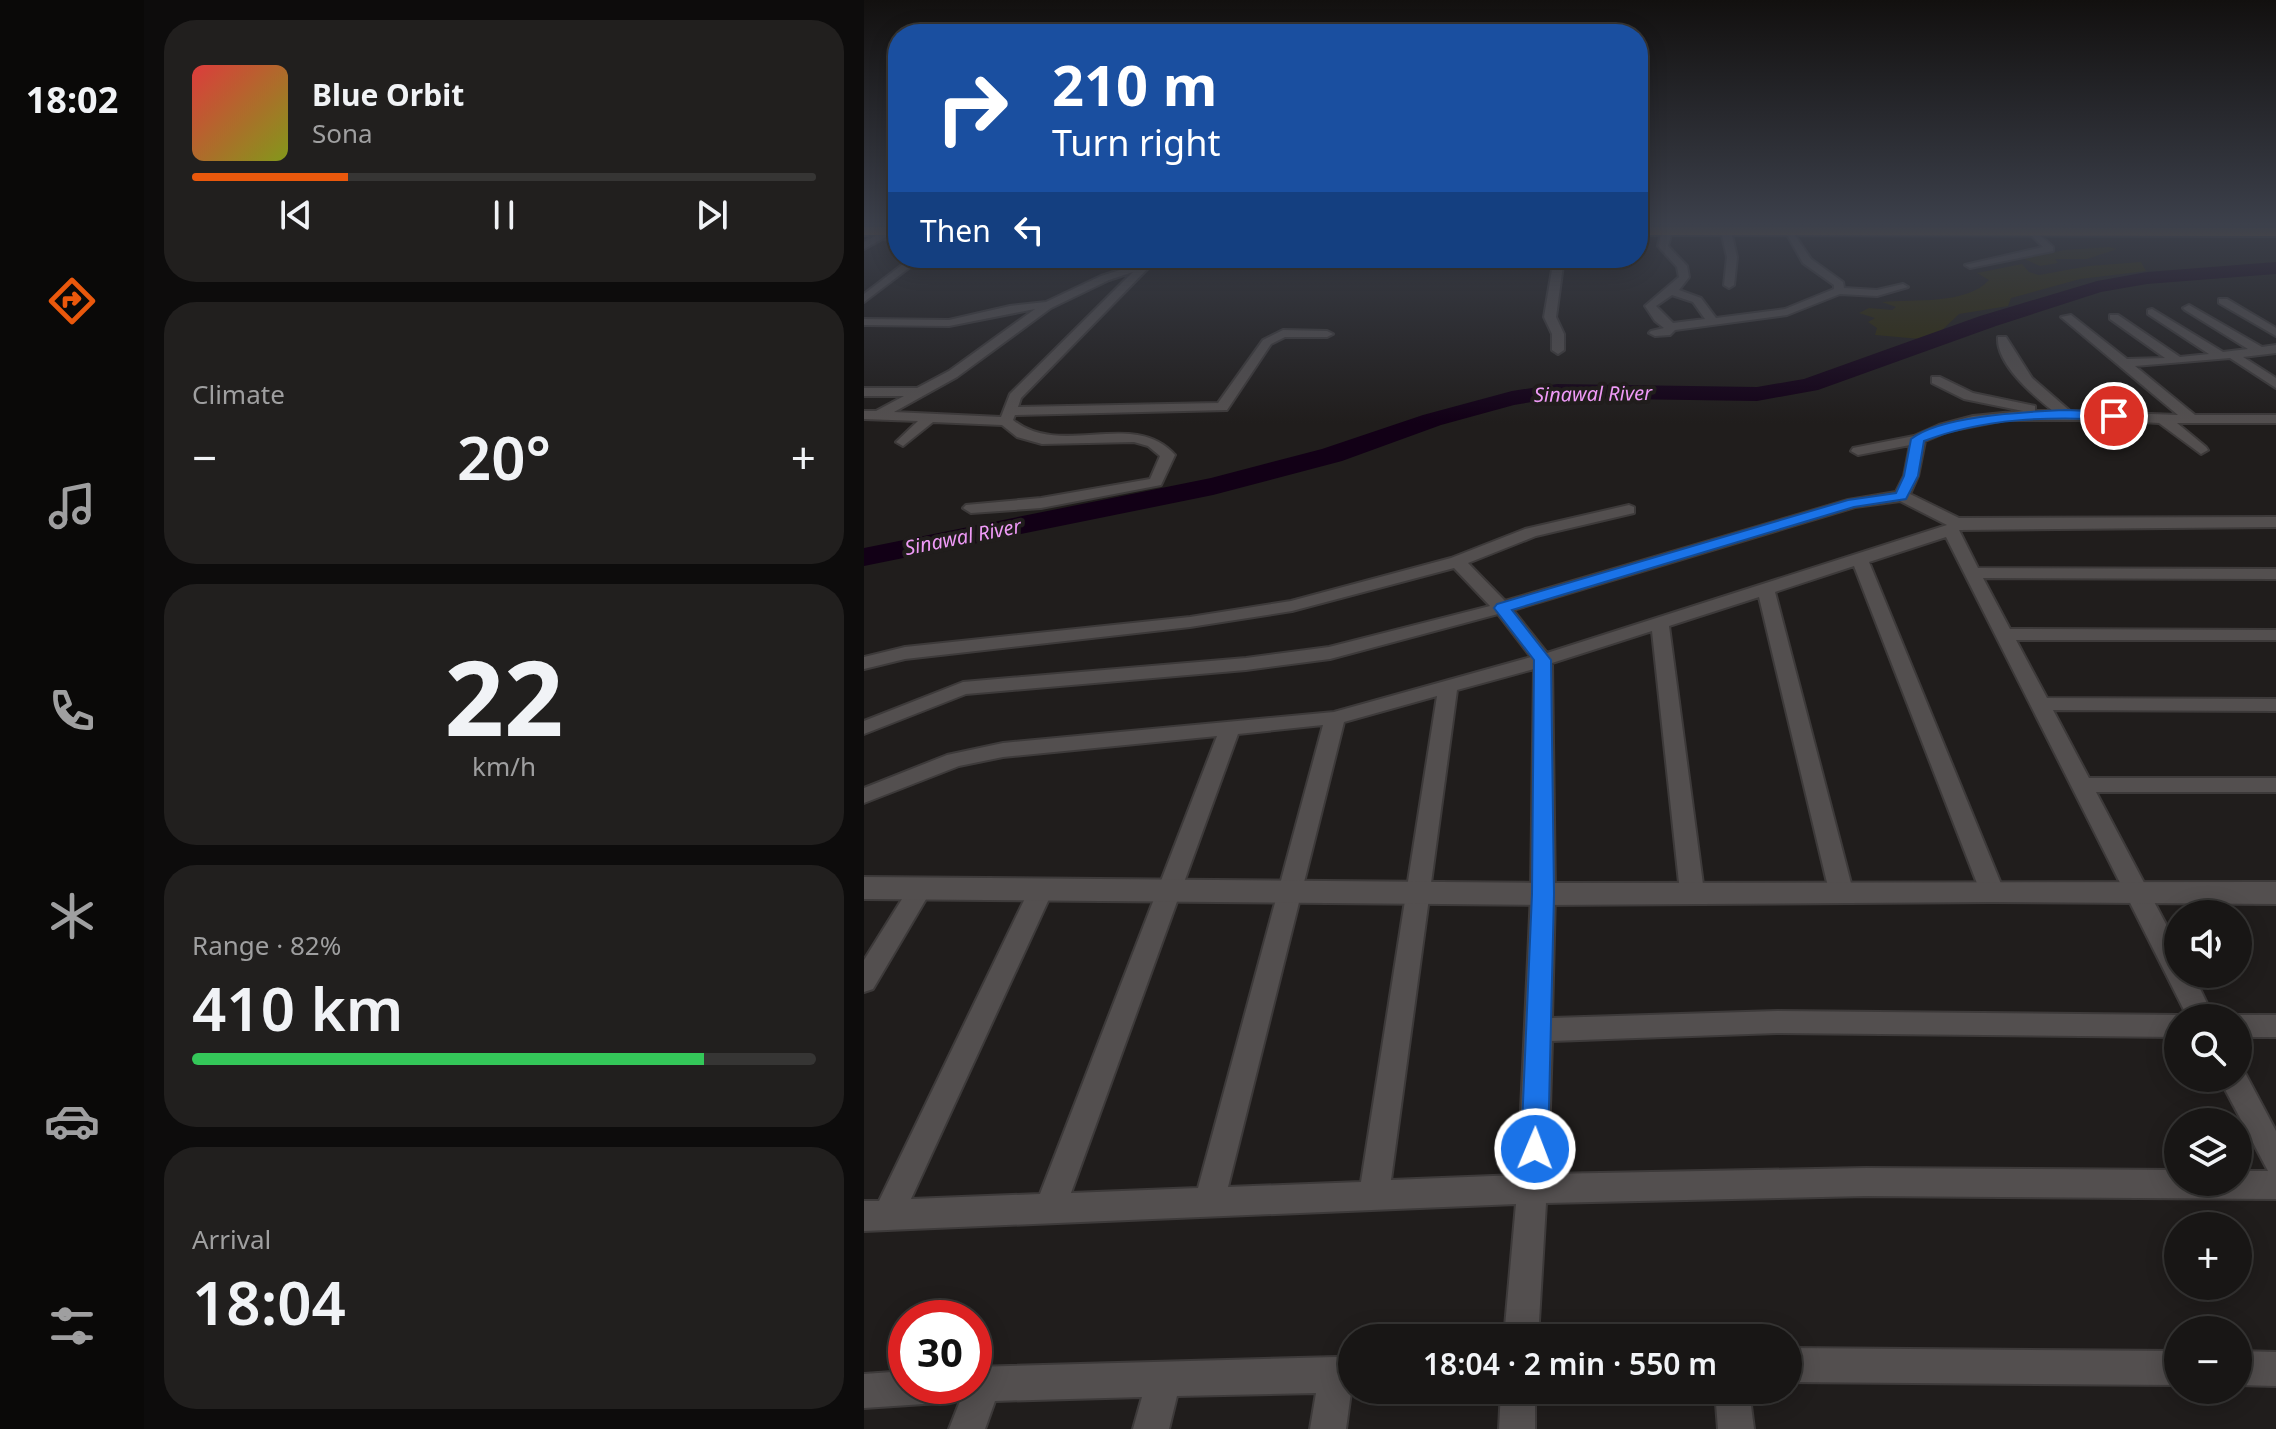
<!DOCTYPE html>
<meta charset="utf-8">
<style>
body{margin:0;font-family:"Noto Sans",sans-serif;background:#211f1e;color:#f1f3f6;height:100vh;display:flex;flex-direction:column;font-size:30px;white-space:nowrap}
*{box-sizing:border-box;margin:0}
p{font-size:26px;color:#9f9fa0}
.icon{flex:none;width:44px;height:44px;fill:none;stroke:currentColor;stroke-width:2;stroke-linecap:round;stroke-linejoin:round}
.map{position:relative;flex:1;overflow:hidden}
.panel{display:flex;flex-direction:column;gap:20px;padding:20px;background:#0d0c0c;width:720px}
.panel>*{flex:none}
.guide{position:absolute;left:24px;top:24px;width:760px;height:244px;border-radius:32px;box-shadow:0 4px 20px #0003,0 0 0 2px #363534;background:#1a4fa0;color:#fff;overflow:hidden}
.tools{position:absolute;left:1300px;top:900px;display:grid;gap:16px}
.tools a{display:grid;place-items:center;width:88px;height:88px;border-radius:50%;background:#181615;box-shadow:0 4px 20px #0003,0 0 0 2px #363534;font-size:40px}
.speed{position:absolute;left:24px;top:1300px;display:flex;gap:16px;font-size:40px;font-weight:700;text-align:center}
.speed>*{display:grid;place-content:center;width:104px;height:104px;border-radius:50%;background:#181615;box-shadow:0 4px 20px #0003,0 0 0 2px #363534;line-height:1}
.speed .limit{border:12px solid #d22;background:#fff;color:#111}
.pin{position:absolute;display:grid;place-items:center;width:68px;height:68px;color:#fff;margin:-34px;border:4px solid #fff;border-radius:50%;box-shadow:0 2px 8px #0007}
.me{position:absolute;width:88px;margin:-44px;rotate:1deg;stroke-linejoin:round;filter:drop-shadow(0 0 6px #0008)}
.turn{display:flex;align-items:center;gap:28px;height:168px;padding:0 32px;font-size:36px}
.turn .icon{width:104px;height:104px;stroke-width:2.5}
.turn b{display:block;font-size:56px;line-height:68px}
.then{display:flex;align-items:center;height:76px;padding:0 32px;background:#0003;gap:16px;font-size:30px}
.big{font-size:60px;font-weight:600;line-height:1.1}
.panel .card{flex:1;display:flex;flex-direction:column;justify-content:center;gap:12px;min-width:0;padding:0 28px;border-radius:32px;background:#211f1e}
.panel .dial{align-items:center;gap:0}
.dial b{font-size:104px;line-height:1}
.song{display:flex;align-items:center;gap:24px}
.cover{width:96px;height:96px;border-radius:12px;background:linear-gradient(135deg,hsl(0 70% 55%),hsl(70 70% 35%))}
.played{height:8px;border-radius:4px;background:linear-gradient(90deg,#ea580c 25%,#363534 25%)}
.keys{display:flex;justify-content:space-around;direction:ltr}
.heat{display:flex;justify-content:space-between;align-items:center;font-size:44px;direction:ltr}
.charge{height:12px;border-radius:6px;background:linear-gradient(90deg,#34c759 82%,#363534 0)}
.trip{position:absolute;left:474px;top:1324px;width:464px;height:80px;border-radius:40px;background:#181615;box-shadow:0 4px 20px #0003,0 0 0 2px #363534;font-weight:600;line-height:80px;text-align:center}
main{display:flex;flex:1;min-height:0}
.tab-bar{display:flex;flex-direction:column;width:144px;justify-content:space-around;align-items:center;background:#0a0908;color:#9f9fa0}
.tab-bar .icon{width:56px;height:56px}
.tab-bar .on{color:#ea580c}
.tab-bar b{font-size:36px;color:#f1f3f6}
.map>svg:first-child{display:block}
</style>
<main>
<nav class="tab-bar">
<b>18:02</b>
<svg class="icon on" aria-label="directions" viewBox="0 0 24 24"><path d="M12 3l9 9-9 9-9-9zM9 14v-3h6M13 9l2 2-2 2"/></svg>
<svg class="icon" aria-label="music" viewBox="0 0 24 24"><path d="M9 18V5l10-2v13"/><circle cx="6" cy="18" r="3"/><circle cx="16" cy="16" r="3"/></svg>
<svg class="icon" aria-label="phone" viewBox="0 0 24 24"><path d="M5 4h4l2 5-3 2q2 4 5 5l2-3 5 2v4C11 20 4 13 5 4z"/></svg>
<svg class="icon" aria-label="climate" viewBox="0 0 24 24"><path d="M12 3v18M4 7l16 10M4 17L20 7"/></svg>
<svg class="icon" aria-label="car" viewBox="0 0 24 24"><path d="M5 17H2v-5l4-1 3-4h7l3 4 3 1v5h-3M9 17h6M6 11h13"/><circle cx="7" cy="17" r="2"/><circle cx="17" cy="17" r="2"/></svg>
<svg class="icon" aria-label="filters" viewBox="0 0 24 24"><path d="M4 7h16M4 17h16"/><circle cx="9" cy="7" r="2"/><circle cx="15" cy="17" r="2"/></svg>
</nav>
<section class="panel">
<div class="card">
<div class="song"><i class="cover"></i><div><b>Blue Orbit</b><p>Sona</p></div></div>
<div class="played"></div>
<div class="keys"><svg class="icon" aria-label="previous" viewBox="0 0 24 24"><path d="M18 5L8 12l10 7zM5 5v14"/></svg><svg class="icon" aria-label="pause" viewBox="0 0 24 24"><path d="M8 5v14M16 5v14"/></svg><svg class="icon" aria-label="next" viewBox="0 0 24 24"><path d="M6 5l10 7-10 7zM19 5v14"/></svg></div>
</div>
<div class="card"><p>Climate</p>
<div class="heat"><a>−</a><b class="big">20°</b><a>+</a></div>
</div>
<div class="card dial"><b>22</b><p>km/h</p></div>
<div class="card"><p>Range · 82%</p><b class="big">410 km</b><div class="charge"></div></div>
<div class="card"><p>Arrival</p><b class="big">18:04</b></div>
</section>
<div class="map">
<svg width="1412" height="1429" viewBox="0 0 1412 1429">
<rect width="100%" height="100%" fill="#201d1c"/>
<g fill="#2d2909">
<polygon points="1246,247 1253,249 1223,259 1191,259 1194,263 1176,266 1158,258 1201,250"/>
<path d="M 1277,262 L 1282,271 L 1216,279 L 1147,298 L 1144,306 L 1095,314 L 1076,332 L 1057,339 L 1011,335 L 1013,328 L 1004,322 L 1011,318 L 995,313 L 1005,308 L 1028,310 L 1032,307 L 1018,302 C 1049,299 1103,305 1125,280 L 1113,273 L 1158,264 L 1165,272 L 1175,275 L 1225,266 Z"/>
</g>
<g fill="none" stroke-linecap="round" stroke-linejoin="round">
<polyline stroke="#554857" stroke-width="3" points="18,239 34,239"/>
<polygon fill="#120016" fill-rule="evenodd" points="1412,262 1412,274 1283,284 1237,292 1132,326 954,390 893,401 693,398 650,405 577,425 478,461 349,495 0,566 0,548 347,478 458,449 559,415 648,391 693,384 893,387 940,379 1116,316 1233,281 1283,272"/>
<defs>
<g id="minor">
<polygon points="1403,223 1412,223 1412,228"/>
<polygon points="26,228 29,233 0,249 0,242"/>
<path d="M 803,228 L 808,231 L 804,246 L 823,266 L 825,277 L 815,290 L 837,298 L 852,318 L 921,309 L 970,289 L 970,285 L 939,263 L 921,231 L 926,228 L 947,259 L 979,282 L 980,288 L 1013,290 L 1039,284 L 1044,287 L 1013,296 L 976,294 L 923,315 L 811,330 L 806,335 L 791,336 L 785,333 L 787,331 L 800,328 L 791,321 L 781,306 L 815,277 L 813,267 L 794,246 L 798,231 ZM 808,295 L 829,302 L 841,319 L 809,323 L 792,306 Z"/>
<polygon points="862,228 867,231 873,257 870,285 865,288 860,285 863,257 857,231"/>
<polygon points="1169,229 1189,247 1189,251 1106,268 1101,265 1179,247 1164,232"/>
<polygon points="47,258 58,258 0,302 0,294"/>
<path d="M 283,258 L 294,258 L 157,398 L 154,407 L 354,403 L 399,340 L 419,330 L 463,331 L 469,334 L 463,337 L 421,337 L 407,344 L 363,410 L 151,415 L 149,420 C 198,459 269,408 311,455 L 297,485 L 177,508 L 107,513 L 99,508 L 102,505 L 177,498 L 286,479 L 296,456 L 284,446 L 270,442 L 178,444 L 153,437 L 138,425 L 69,422 L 39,446 L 32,442 L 54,421 L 0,419 L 0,411 L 12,411 L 40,396 L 0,396 L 0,388 L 53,388 L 85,371 L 171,309 L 85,326 L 0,325 L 0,319 L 85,320 L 146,306 L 182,302 L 237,276 L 278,263 ZM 269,272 L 146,394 L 137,417 L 30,412 L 93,377 L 187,308 L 245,280 Z"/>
<polygon points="690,258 700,258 692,317 700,334 700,350 694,354 688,350 688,334 680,317"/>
<polygon points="1355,299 1363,299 1412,328 1412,336 1355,303"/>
<path d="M 1325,305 L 1398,347 L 1412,345 L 1412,353 L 1379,357 L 1412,378 L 1412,388 L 1366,358 L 1271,366 L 1331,415 L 1412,415 L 1412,423 L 1313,423 L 1342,447 L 1344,450 L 1337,454 L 1295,423 L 1242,420 L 1141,420 L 1085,431 L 1061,441 L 1054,476 L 1046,494 L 1095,518 L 1412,517 L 1412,527 L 1095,530 L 1114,568 L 1412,569 L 1412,579 L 1119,578 L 1146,629 L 1412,630 L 1412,640 L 1152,640 L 1183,698 L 1412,699 L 1412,711 L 1189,710 L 1225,778 L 1412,778 L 1412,792 L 1232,792 L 1314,947 L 1314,974 L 1329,974 L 1350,1018 L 1324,1018 L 1082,537 L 1005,562 L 1140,891 L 1136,897 L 1128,900 L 1120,897 L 1116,891 L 990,566 L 911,592 L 989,891 L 985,897 L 977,900 L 969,897 L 965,891 L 895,597 L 805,626 L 840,892 L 836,898 L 828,901 L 820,898 L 816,892 L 788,631 L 688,663 L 691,894 L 688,1018 L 913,1011 L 1314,1015 L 1323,1018 L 1314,1018 L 1314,1037 L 913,1033 L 688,1041 L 684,1174 L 1002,1168 L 1314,1170 L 1314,1182 L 1374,1182 L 1374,1171 L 1404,1171 L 1355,1078 L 1374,1078 L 1374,1068 L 1379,1069 L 1412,1131 L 1412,1199 L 1002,1196 L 682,1203 L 674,1338 L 640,1338 L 652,1204 L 0,1231 L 0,1201 L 15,1201 L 166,888 L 170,882 L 178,879 L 186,882 L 190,888 L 47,1199 L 176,1194 L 353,736 L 139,757 L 95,766 L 0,803 L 0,788 L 83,755 L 139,743 L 470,712 L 667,657 L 634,614 L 466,659 L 382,670 L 102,694 L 0,734 L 0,721 L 99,682 L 382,658 L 465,647 L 626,606 L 590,568 L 428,611 L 326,627 L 41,659 L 0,669 L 0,657 L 41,647 L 326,617 L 427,601 L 587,558 L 661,529 L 765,505 L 770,507 L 770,513 L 672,536 L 604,563 L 641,601 L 984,500 L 1032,492 L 1040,476 L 1046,445 L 994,455 L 987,451 L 989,448 L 1050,436 L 1075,425 L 1109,416 L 1159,411 L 1100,399 L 1068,383 L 1068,377 L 1076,377 L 1109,393 L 1171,406 L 1171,411 L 1189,411 C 1169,395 1132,364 1134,337 L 1142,337 L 1168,378 L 1206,411 L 1314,415 L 1197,317 L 1207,315 L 1263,359 L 1301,358 L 1246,319 L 1246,315 L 1254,315 L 1316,357 L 1345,354 L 1284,314 L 1284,310 L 1288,309 L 1359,352 L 1384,349 L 1321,310 L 1319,308 ZM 1036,501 L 1083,525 L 683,653 L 649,610 L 991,507 ZM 670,669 L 667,894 L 654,1175 L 527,1180 L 593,690 ZM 573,696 L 497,1182 L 364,1187 L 480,722 ZM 459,725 L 334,1188 L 207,1193 L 374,734 Z"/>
<polygon points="56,880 64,883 68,889 9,989 0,992 0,960 48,883"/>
<polygon points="1374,1015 1412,1015 1412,1037 1374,1037 1374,1018 1365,1018"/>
<polygon points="924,1348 1314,1351 1314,1385 924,1382"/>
<polygon points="1374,1351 1412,1352 1412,1386 1374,1385"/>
<polygon points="472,1357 488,1358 488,1390 494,1390 487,1392 482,1429 446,1429 452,1393 313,1396 305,1429 269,1429 278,1397 131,1401 121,1429 85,1429 98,1396 93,1386 110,1386 110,1367"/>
<polygon points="42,1371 42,1386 92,1386 87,1398 75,1403 0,1408 0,1374"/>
<polygon points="637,1390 671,1390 671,1429 635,1429"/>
<polygon points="851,1390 885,1390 890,1429 854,1429"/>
</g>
<polygon id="tertiary" points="0,877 679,883 1412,882 1412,904 1128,902 679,905 0,899"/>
<g id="primary">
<rect x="0" y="227" width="34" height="8"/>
<polygon points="774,227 1412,228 1412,236 774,235"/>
</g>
</defs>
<use href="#minor" stroke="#3d3a3a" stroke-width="4"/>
<use href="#tertiary" stroke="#3d3a3a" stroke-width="4"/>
<use href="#primary" stroke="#3d3a3a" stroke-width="4"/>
<use href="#minor" fill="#534f4f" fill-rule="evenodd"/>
<use href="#tertiary" fill="#534f4f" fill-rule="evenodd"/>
<use href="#primary" fill="#906529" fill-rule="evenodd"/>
</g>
<linearGradient id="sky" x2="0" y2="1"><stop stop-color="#12100f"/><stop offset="0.53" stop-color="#3c404b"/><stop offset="1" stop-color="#3c404b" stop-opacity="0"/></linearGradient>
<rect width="1412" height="423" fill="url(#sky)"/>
<path fill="#1a73e8" stroke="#114b97" stroke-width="2" d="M 1201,410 L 1250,412 L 1256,416 L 1250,420 C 1186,416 1120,418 1060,441 L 1054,476 L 1042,499 L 990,507 L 648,610 L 687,660 L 690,894 L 684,1149 L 680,1158 L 671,1161 L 661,1158 L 657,1149 L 668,894 L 670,660 L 630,608 L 633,604 L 984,500 L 1032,493 L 1040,476 L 1047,439 C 1077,415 1162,412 1201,410 Z"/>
<g text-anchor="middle" stroke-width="8" stroke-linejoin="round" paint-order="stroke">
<g font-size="20" font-style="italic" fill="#ef9af7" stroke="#201d1c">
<text transform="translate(729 394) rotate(-1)" y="7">Sinawal River</text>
<text transform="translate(99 537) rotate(-11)" y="7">Sinawal River</text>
</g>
</g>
</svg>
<div class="tools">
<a><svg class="icon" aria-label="sound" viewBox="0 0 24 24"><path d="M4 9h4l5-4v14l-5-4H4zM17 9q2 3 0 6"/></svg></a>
<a><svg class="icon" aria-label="search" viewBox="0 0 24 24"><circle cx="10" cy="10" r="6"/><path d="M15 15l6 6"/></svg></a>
<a><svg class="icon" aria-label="layers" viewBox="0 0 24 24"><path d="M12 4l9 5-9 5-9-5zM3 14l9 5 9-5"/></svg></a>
<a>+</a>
<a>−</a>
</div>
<div class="speed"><div class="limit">30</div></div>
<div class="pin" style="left:1250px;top:416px;background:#d93025"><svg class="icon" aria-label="arrive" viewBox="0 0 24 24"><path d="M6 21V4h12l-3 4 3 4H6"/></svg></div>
<svg class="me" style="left:671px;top:1149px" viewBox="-20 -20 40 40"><circle r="17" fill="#1a73e8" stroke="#fff" stroke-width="3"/><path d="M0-11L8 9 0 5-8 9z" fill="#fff"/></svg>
<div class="trip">18:04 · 2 min · 550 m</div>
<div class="guide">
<div class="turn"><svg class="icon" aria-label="right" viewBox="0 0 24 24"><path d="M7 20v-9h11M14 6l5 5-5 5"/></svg><div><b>210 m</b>Turn right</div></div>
<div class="then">Then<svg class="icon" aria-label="left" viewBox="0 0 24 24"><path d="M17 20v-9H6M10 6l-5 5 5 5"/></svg></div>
</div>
</div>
</main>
